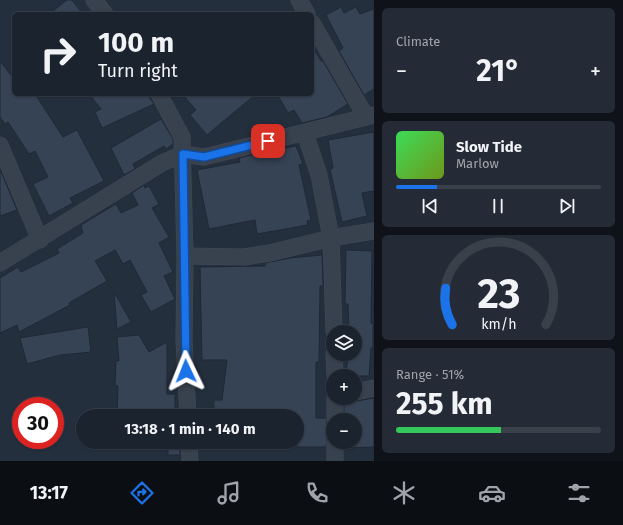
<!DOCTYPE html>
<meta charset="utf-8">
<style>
body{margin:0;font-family:"Fira Sans",sans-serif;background:#242b36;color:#f1f3f6;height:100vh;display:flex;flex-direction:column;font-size:15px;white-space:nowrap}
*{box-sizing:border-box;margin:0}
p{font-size:13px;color:#a0a4aa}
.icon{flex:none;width:22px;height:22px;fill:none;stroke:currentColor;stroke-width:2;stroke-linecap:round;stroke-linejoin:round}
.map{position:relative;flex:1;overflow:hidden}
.panel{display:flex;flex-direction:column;gap:8px;padding:8px;background:#0f1319;width:249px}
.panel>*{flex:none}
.hud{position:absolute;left:12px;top:12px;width:302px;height:84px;border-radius:6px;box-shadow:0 1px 3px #0004,0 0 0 1px #39404a;background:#1b232e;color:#f1f3f6;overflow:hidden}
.fabs{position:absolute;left:326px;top:325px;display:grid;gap:8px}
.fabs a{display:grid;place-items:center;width:36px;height:36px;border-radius:50%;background:#1b232e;box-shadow:0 1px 3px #0004,0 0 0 1px #39404a;font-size:20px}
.speed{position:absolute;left:12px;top:397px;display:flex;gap:8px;font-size:20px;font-weight:700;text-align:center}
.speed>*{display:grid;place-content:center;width:52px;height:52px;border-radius:50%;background:#1b232e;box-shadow:0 1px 3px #0004,0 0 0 1px #39404a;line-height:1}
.speed .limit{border:6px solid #d22;background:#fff;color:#111}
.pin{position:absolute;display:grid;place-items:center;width:34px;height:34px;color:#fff;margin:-17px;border-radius:8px;box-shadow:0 2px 6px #0006}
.me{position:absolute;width:44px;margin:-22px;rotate:358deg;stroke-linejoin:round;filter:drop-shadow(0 0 3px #0008)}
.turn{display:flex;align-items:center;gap:14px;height:84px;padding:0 20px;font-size:18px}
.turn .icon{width:52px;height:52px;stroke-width:2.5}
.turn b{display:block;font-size:28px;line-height:34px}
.big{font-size:30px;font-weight:700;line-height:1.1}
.panel .tile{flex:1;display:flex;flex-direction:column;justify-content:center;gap:6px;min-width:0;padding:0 14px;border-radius:6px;background:#242b36}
.panel .dial{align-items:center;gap:0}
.dial svg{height:104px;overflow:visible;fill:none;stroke:#39404a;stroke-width:7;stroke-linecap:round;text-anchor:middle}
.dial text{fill:#f1f3f6;stroke:none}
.song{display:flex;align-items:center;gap:12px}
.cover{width:48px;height:48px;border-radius:6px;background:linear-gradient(135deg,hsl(130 70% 55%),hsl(80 70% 35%))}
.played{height:4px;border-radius:2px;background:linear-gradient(90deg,#1a73e8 20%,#39404a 20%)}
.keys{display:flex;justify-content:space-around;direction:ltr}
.heat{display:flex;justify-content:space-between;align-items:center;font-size:22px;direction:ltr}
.charge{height:6px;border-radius:3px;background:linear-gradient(90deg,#34c759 51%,#39404a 0)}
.trip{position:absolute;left:76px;top:409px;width:228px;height:40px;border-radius:20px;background:#1b232e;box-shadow:0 1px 3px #0004,0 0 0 1px #39404a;font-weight:700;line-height:40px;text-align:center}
.tab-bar{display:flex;height:64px;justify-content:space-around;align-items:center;background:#0b0e12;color:#a0a4aa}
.tab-bar .icon{width:28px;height:28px}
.tab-bar .active{color:#1a73e8}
.tab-bar b{font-size:18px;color:#f1f3f6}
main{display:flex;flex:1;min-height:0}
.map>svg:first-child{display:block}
</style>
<main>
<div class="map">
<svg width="374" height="461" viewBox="0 0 374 461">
<rect width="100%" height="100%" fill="#242f3e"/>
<g fill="#364354" stroke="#1f2835">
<polygon points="67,0 72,0 83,14 49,14"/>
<polygon points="341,7 344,13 356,7 360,14 374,9 374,89 364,95 339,51 343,48 326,15"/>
<polygon points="312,46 321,61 323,61 348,104 327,117 302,123 294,110 288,113 277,94 312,94"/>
<polygon points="0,61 14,79 14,94 35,94 63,137 77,130 104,181 70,198 73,203 49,216 33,184 48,177 35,151 29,154 8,122 5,124 0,117"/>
<polygon points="89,94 147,94 154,104 102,128 95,112 101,109"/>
<polygon points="182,94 256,94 207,135 190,115 196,110"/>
<polygon points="161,119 173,139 173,144 166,149 164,146 133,164 135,169 124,175 111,148"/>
<polygon points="374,132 374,191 362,193 367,216 342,222 330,169 333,168 328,140"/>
<polygon points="296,146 303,164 299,165 311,220 307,221 308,225 257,234 255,220 209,229 197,170 240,162 239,158 263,152"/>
<polygon points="0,169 17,210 0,216"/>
<polygon points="144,185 145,188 149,186 159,204 152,208 169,237 159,243 173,272 164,276 175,299 151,312 141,295 147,292 130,260 123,264 115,250 95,261 107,281 69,303 70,305 19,332 17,325 0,333 0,278 18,267 21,272 59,253 57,249 83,233 81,225 116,204 121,213 138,205 132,193"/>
<polygon points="346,250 372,251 371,323 373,323 373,348 371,348 369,376 346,376 348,354 355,354 355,332 349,332 348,304 345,304"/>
<polygon points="322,255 323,286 320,286 319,362 316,362 316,418 326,418 327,425 333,429 333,433 327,438 326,447 297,447 297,416 214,416 214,400 222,400 227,360 202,360 200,267 265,266 265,263 290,258"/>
<polygon points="114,292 131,322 117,329"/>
<polygon points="88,327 91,352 60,355 27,364 20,338"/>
<polygon points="139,335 149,352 167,342 167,394 175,394 175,416 117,416 118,386 115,385 116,361 119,361 117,337"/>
<polygon points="344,398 357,401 374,398 374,447 344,448 344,442 355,442 355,420 344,420"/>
<rect x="168" y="443" width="12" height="12"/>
</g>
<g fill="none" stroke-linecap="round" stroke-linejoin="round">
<defs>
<g id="minor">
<polyline points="94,0 105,14"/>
<polyline points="299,0 307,14"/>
<polyline points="312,23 366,117"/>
<polyline points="159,94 182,137 185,256 184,341 188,416"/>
<polyline points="305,133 319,175 331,238 334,332"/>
<polyline points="0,145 40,240"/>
<polyline points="185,256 244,257 270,253 331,238 374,231"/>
<polyline points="0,263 162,163 183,154 204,157 374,115"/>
<polyline points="334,354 335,376"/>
<polyline points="355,392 374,388"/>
<polyline points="335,398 335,420"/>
<polyline points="189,442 190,461"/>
<polyline points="335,442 335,461"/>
</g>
</defs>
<use href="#minor" stroke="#414a57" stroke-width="17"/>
<use href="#minor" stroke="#38414e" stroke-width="16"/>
</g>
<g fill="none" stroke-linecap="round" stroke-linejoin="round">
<defs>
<polyline id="route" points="186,371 183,154 204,157 268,141"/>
</defs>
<use href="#route" stroke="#114b97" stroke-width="10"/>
<use href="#route" stroke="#1a73e8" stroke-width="7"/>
</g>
</svg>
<div class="fabs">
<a><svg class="icon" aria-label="layers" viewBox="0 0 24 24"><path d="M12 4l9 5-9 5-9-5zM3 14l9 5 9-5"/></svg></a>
<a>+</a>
<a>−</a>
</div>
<div class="speed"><div class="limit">30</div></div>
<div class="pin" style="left:268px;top:141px;background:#d93025"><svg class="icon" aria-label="arrive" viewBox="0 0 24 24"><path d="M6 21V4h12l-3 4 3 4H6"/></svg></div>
<svg class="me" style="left:186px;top:371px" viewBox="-20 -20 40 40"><path d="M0-17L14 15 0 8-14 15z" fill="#1a73e8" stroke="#fff" stroke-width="4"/></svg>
<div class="trip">13:18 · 1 min · 140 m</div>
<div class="hud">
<div class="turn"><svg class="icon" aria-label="right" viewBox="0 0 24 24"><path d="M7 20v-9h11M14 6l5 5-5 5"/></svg><div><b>100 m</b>Turn right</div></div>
</div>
</div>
<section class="panel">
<div class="tile"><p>Climate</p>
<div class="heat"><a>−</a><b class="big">21°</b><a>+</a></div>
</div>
<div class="tile">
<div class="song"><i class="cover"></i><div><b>Slow Tide</b><p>Marlow</p></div></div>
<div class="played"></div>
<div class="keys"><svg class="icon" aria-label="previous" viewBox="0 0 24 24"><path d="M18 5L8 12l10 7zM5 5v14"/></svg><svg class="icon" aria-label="pause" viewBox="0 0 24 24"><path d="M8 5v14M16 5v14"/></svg><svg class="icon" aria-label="next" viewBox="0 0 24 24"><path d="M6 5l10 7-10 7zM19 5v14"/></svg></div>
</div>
<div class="tile dial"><svg viewBox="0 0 100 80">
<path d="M14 69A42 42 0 1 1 86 69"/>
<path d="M14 69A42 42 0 0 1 9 41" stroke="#1a73e8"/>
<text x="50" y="56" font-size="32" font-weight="700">23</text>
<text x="50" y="72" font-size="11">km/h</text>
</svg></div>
<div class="tile"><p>Range · 51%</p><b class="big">255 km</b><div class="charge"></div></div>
</section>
</main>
<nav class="tab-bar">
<b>13:17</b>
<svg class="icon active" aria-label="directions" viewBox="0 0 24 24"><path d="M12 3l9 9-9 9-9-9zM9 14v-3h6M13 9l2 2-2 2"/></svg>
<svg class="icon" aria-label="music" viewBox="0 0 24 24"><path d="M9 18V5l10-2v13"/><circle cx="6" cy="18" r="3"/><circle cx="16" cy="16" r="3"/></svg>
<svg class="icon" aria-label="phone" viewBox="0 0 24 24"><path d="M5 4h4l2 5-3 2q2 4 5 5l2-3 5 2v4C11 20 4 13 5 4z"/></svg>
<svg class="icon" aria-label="climate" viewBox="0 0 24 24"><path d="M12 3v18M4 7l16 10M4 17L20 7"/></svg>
<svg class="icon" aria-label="car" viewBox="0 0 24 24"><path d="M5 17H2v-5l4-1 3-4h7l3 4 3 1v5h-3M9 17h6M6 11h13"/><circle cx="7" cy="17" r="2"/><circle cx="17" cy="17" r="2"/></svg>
<svg class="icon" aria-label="filters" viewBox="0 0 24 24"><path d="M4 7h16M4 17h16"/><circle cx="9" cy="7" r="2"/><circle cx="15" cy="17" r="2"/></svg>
</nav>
